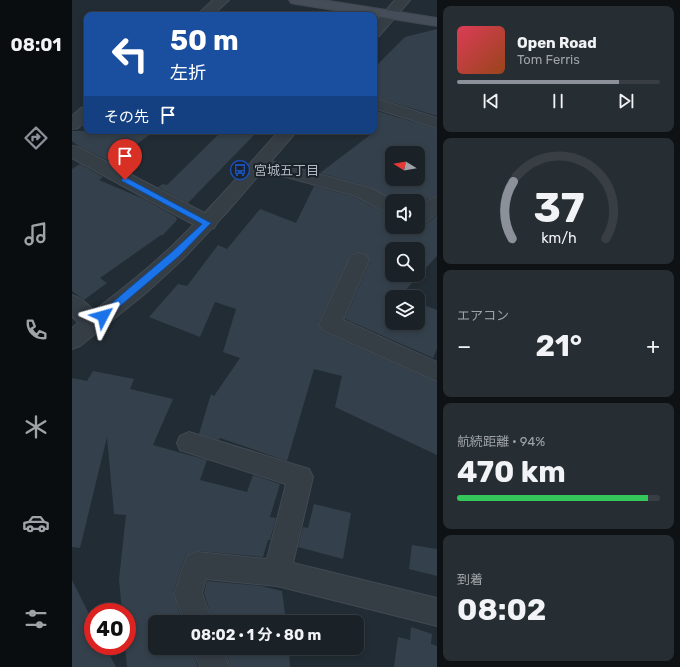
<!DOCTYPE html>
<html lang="ja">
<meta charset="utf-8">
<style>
body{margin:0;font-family:Rubik,"Noto Sans JP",sans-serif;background:#272e33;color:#f1f3f6;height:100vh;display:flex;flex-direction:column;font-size:15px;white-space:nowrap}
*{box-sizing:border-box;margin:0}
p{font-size:13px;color:#9fa3a7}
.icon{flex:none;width:22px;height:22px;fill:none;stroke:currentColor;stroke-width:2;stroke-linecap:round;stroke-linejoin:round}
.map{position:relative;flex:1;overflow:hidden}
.side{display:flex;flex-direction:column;gap:6px;padding:6px;background:#0e1215;width:243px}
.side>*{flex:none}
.banner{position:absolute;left:12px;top:12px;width:293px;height:122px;border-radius:8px;box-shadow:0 2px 6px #0003,0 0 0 1px #383e44;background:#1a4fa0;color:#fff;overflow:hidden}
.needle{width:26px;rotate:281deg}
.buttons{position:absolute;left:313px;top:146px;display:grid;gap:8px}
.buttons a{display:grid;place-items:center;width:40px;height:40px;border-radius:8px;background:#1a2127;box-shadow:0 2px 6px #0003,0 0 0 1px #383e44;font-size:20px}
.speed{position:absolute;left:12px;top:603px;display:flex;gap:8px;font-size:20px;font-weight:700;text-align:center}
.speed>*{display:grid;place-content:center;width:52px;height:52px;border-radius:50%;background:#1a2127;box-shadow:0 2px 6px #0003,0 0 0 1px #383e44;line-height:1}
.speed .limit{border:6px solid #d22;background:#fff;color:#111}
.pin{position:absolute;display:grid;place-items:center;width:34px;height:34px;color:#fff;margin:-41px -17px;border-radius:50% 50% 50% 0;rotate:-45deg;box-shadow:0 0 4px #0007}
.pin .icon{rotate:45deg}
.me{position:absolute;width:44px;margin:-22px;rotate:51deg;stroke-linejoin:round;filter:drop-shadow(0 0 3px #0008)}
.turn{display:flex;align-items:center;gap:14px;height:84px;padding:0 20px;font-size:18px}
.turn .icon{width:52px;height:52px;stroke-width:2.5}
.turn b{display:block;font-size:28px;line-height:34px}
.then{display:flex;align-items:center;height:38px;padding:0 20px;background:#0003;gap:8px;font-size:15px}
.big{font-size:30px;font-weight:700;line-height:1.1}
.side .widget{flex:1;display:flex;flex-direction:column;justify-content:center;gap:6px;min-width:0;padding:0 14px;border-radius:8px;background:#272e33}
.side .dial{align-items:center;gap:0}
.dial svg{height:104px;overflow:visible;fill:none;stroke:#383e44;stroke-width:7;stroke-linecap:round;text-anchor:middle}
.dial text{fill:#f1f3f6;stroke:none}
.song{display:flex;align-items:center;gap:12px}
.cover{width:48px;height:48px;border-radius:6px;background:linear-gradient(135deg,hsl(350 70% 55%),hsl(20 70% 35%))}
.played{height:4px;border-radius:2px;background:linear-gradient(90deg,#8c9099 80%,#383e44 80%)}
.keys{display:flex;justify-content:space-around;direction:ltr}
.heat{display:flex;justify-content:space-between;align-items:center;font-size:22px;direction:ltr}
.charge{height:6px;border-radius:3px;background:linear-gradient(90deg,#34c759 94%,#383e44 0)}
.trip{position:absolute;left:76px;top:615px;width:216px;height:40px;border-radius:8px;background:#1a2127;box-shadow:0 2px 6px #0003,0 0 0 1px #383e44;font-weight:700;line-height:40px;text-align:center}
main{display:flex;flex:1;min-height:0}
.menu{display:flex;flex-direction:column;width:72px;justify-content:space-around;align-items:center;background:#0a0d10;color:#9fa3a7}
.menu .icon{width:28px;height:28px}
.menu .on{color:#8c9099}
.menu b{font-size:18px;color:#f1f3f6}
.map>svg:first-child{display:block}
</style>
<main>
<nav class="menu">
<b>08:01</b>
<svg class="icon on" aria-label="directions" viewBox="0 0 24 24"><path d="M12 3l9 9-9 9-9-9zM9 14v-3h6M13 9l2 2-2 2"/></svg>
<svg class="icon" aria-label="music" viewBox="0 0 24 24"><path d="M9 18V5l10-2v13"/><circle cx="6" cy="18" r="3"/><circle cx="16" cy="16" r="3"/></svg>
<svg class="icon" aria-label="phone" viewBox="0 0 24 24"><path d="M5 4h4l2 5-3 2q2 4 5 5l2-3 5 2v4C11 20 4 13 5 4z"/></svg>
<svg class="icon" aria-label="climate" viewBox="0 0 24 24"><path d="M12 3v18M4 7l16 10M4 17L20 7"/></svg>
<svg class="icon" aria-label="car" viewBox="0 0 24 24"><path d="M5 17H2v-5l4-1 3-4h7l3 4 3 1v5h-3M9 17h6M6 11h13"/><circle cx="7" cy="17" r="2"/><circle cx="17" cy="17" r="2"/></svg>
<svg class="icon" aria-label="filters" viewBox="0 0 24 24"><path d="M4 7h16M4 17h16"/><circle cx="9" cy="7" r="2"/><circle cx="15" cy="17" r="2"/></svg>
</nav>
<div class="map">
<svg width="365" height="667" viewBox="0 0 365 667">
<rect width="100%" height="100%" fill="#222c34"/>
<g fill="#34404b" fill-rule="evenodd">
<polygon points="365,29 365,116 302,97 302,68 333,37"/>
<path d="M 302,110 L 365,129 L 365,196 L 357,198 L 346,206 L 346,201 L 323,201 L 298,187 L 248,173 L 302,132 ZM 320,153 L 346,153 L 346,179 L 320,179 Z"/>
<polygon points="0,131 83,131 62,146 69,150 46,166 5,145 0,141"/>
<polygon points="150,131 186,131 116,203 86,187 91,184 95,185"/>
<polygon points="8,164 31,177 27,180 72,199 104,217 105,220 91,235 89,235 28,278 35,283 12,300 0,291 0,169"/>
<path d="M 242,186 L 283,197 L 312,213 L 320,215 L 320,227 L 346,227 L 346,225 L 354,224 L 365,215 L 365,256 L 328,296 L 329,297 L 320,297 L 320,323 L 346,323 L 346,303 L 365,310 L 365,349 L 361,358 L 273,319 L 298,261 L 294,254 L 287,252 L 279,254 L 246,323 L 249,331 L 365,382 L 365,455 L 263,407 L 270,376 L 242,369 L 215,461 L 148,438 L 147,440 L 127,434 L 139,394 L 142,396 L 168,358 L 151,352 L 164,309 L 143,302 L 128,337 L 77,317 L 106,284 L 115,286 L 146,245 L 155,249 L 188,209 L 224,223 ZM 320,249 L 346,249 L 346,275 L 320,275 Z"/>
<polygon points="21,371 62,379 58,389 101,399 81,445 135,460 128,480 175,492 181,475 208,484 198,517 204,518 198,540 196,540 191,557 125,551 114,555 101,592 110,622 83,622 83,648 120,648 126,667 55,667 53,646 55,646 55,612 50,612 47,579 54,515 42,514 35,437 8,548 0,547 0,378 15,381"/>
<polygon points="242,504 279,513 271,559 226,547 231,527 236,528"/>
<polygon points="340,545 365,549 365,576 337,569"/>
<polygon points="0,580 21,622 21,646 33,646 44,667 0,667"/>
<polygon points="135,581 189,586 210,591 214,622 141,622 132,593"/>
<polygon points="339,627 360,634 359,644 365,646 365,667 322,667 326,637 338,640"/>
<polygon points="153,648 217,648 218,667 159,667"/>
</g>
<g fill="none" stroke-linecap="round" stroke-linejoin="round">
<defs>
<g id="minor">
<polygon points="141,0 157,0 141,15 125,15"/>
<polygon points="302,98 365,118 365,128 302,108"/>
<polygon points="15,107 15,120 6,128 0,129 0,116 9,108"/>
<polygon points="0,146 6,147 142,218 145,223 142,228 135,229 128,228 0,158"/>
<polygon points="187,158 298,188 322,201 320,201 320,214 313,212 284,196 181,168 178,164 181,160"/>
<polygon points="365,197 365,213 353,223 346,224 346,208 358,199"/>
<polygon points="287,253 294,255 297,260 271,320 365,362 365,381 250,330 247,324 277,260 280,255"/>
<path d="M 0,295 C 12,299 26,313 32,324 L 29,330 C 15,334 9,326 0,316 Z"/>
<polygon points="117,432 237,469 241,477 221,563 365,598 365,626 205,586 134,579 130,593 140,622 112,622 102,593 115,556 125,552 195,559 214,484 108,450 105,443 108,436"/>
<polygon points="121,648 151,648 158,667 128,667"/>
</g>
<g id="tertiary">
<polygon points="323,0 338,0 307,36 302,37 302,24"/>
<path d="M 207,131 L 225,131 L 155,212 L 113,257 L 75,292 L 8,346 L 0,349 L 0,328 C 34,302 68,276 99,247 C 137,211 172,170 207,131 Z"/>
</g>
<polygon id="secondary" points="217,0 251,0 365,18 365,26 302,16 302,15 293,15 224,4 219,3"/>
</defs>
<use href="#minor" stroke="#414952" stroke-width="2"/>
<use href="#tertiary" stroke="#414952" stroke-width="2"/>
<use href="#secondary" stroke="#414952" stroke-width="2"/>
<use href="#minor" fill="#353d45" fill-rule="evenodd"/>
<use href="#tertiary" fill="#353d45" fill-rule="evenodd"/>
<use href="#secondary" fill="#444d58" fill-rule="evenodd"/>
</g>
<polygon fill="#1a73e8" stroke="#114b97" points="53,177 139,223 107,256 34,318 31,319 26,316 28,313 101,251 130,224 50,181 49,180"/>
<defs>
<symbol id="bus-ring" viewBox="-11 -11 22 22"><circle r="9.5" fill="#1b222a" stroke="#1a4fb4" stroke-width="1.5"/><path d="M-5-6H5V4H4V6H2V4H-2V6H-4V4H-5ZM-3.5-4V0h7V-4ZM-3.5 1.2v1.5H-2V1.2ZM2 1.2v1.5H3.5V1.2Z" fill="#1a4fb4"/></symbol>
</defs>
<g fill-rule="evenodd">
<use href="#bus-ring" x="157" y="159" width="22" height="22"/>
</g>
<g text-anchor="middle" stroke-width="4" stroke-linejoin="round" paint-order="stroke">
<g font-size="13" fill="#afb8c2" stroke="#1b222a" text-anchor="start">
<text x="182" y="175">宮城五丁目</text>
</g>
</g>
</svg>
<div class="buttons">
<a><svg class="needle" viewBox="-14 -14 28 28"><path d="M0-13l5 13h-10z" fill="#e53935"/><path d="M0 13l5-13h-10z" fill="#9fa3a7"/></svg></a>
<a><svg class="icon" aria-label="sound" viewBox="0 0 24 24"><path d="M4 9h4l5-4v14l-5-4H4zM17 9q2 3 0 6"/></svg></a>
<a><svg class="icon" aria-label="search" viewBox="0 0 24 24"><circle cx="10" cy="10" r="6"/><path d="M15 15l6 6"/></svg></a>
<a><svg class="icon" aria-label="layers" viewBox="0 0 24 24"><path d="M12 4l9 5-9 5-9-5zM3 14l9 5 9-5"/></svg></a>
</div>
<div class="speed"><div class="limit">40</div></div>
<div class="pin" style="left:53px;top:180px;background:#d93025"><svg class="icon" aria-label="arrive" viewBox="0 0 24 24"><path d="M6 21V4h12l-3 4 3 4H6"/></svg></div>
<svg class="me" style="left:31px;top:316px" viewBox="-20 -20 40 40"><path d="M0-17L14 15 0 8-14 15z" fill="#1a73e8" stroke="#fff" stroke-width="4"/></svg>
<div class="trip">08:02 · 1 分 · 80 m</div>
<div class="banner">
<div class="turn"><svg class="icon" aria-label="left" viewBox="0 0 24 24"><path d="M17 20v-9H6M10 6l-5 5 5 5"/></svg><div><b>50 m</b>左折</div></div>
<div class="then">その先<svg class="icon" aria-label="arrive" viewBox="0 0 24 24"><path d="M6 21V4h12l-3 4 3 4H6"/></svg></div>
</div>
</div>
<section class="side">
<div class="widget">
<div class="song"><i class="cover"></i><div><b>Open Road</b><p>Tom Ferris</p></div></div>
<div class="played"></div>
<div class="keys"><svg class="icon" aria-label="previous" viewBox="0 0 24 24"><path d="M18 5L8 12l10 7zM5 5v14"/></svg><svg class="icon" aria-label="pause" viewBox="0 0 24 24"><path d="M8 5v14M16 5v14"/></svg><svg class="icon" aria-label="next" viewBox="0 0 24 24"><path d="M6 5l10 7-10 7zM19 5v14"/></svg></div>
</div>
<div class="widget dial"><svg viewBox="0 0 100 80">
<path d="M14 69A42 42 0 1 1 86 69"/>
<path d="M14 69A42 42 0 0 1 15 25" stroke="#8c9099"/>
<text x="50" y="56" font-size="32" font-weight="700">37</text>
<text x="50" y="72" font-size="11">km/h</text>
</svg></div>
<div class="widget"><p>エアコン</p>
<div class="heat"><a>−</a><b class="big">21°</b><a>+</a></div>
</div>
<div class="widget"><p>航続距離 · 94%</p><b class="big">470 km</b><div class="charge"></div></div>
<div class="widget"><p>到着</p><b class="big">08:02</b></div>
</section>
</main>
